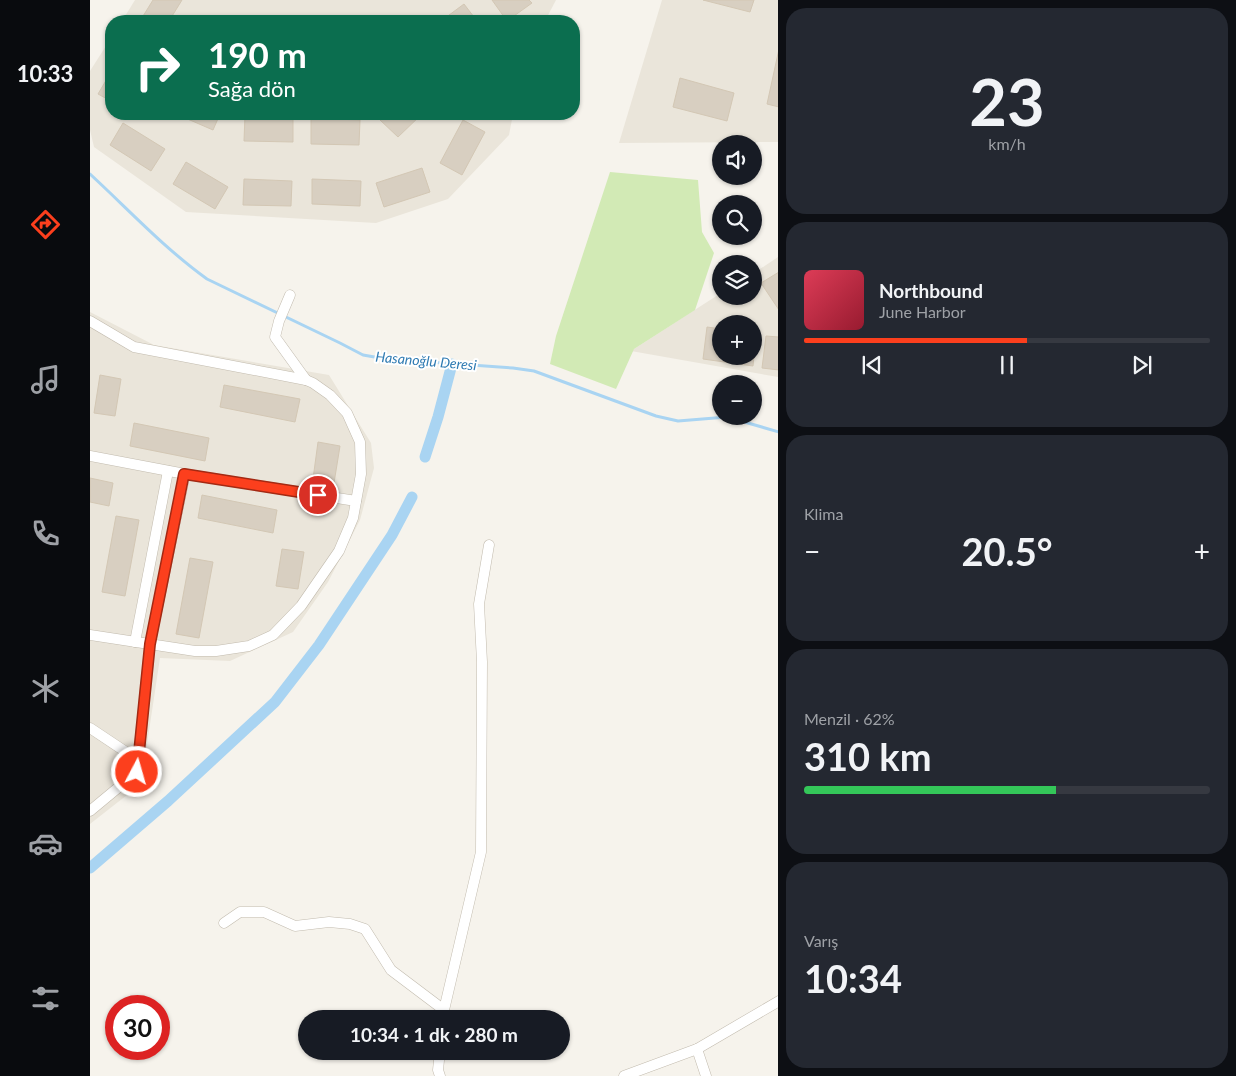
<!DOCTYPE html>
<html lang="tr">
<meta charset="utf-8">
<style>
body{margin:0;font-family:Lato,sans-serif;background:#242831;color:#f1f3f6;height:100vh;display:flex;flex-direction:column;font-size:19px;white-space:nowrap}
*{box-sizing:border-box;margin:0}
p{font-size:16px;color:#9ea1a6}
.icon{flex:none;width:28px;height:28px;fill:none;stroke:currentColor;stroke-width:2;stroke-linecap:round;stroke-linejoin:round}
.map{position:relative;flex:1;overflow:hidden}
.side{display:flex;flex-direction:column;gap:8px;padding:8px;background:#0d0f14;width:458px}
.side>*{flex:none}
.banner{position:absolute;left:15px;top:15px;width:475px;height:105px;border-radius:20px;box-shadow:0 1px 4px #0004;background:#0b6e4f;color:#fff;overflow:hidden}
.fabs{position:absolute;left:622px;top:135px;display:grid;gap:10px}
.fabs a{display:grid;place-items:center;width:50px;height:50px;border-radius:50%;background:#171b24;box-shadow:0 1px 4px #0004;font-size:25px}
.speed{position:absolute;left:15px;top:995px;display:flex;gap:10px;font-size:25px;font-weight:700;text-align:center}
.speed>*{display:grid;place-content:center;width:65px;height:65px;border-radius:50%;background:#171b24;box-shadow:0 1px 4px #0004;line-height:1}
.speed .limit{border:8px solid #d22;background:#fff;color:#111}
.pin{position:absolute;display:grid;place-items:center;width:42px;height:42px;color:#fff;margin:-21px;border:2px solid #fff;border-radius:50%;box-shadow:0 1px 5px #0007}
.me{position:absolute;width:55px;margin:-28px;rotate:6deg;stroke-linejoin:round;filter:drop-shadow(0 0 4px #0008)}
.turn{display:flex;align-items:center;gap:18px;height:105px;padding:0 20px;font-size:22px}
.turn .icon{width:65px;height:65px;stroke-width:2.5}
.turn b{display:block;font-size:35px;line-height:42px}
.big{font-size:38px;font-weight:700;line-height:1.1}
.side .card{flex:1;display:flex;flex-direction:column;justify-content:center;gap:8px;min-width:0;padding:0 18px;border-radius:20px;background:#242831}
.side .dial{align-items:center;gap:0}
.dial b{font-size:65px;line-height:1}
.song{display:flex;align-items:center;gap:15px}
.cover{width:60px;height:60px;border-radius:8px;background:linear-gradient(135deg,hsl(350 70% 55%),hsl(350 70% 35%))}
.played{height:5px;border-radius:2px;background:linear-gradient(90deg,#fc3f1d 55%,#363941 55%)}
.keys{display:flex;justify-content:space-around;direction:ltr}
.heat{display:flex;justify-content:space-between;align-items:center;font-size:28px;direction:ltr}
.charge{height:8px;border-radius:4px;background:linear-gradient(90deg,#34c759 62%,#363941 0)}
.trip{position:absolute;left:208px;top:1010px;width:272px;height:50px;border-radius:25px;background:#171b24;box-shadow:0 1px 4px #0004;font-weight:700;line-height:50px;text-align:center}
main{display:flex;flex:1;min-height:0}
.menu{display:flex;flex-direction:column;width:90px;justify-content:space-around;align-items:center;background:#090b0e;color:#9ea1a6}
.menu .icon{width:35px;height:35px}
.menu .selected{color:#fc3f1d}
.menu b{font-size:22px;color:#f1f3f6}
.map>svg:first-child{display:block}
</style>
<main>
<nav class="menu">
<b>10:33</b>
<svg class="icon selected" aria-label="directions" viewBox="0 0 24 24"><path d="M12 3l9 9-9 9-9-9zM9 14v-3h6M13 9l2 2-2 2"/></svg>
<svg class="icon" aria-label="music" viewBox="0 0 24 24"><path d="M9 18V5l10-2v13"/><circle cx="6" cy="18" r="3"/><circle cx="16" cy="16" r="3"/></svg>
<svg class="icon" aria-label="phone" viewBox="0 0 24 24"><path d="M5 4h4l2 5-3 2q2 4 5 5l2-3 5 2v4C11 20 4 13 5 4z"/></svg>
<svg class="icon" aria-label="climate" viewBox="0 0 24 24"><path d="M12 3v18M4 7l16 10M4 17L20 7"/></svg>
<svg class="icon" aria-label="car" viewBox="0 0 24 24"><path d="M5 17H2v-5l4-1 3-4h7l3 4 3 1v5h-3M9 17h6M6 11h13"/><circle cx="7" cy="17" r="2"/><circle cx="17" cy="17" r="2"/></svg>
<svg class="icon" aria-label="filters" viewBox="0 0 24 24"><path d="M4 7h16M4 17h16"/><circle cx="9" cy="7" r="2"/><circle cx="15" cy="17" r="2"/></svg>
</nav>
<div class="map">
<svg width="689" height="1076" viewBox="0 0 689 1076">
<rect width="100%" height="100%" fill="#f6f3ec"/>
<g fill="#eae5da" fill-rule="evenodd">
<polygon points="45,0 466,0 455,21 32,21"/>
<polygon points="572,0 688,0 688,142 529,143"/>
<polygon points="21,38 21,114 423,114 419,135 358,199 286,223 96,212 4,147 0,130 0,71"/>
<path d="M 688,257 L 688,377 L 541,351 L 631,293 L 631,296 L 664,296 L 664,273 ZM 631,324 L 664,324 L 664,356 L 631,356 Z"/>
<polygon points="0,312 64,345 239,375 281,443 284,468 270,520 238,582 203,632 140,661 70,658 51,784 0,824"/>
</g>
<polygon fill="#d2eab5" points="520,172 608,180 612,232 624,253 605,310 544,349 526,389 460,364 466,336"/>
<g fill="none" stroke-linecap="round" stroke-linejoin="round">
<path stroke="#a9d4f2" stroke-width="3" d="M 0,174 C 38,209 74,248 117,279 L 250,343 L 273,355 L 296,359 L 423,368 L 444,371 L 566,416 L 588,421 L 637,417 L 689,432"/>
<g stroke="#a9d4f2" stroke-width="11">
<polyline points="335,457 348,417 362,364"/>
<polyline points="0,868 78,801 185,702 229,645 302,535 322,497"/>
</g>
</g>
<g fill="#d8cfc1" stroke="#d3c7b4">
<polygon points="63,0 92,0 79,21 50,21"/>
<polygon points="402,0 439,0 442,3 417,21"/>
<polygon points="613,0 664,0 660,12"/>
<polygon points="374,4 387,21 351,21"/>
<polygon points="689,49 689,107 677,104"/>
<polygon points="21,72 21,101 8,94"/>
<polygon points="590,78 644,93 637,121 583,107"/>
<polygon points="86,114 130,114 123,130"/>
<polygon points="296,114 332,114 308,137 290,120"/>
<polygon points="155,115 203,117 203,142 154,141"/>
<polygon points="221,118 270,120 269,145 221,144"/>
<polygon points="373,120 395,132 372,175 350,163"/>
<polygon points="33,123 75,149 61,171 20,145"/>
<polygon points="96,162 138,187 125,209 83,184"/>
<polygon points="332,168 340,192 294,207 286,183"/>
<polygon points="154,179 202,181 201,206 153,205"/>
<polygon points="222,179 271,181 270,206 222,204"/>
<polygon points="689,272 689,310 671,283"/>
<polygon points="617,327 631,329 631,356 664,356 663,366 613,359"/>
<polygon points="676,336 689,337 689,370 672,368"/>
<polygon points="10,375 31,379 25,416 4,413"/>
<polygon points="134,385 210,399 205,422 130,407"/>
<polygon points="44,423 119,438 115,461 40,446"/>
<polygon points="228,442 250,446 244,483 223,479"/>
<polygon points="0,478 23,483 19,506 0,502"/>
<polygon points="112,495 187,510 183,533 108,518"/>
<polygon points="26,516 49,520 35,596 12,592"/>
<polygon points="192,549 214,552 208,589 186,586"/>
<polygon points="100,558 123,562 109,638 86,634"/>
</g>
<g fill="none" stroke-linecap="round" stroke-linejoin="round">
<defs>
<g id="minor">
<polyline points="200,295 189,321 185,337 216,380"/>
<polyline points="0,321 44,347 216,380 223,383 240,395 257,413 270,442 271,474 263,518 249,551 211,606 183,635 159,646 126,651 105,651 0,635"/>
<polyline points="0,456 95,474 266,501"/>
<polyline points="45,642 78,471"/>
<polyline points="0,728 48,760"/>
<polyline points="0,811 47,772 60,644 95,474"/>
<polyline points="134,923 150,912 174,912 205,926 239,922 260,924 275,929 301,970 354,1010"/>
<polyline points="353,1019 354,1010 391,852 392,662 389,604 399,545"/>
<polyline points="607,1049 616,1076"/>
<polyline points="350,1051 348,1070 350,1076"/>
<polyline points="534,1076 607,1049 689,1001"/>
</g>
</defs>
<use href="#minor" stroke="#c2bbae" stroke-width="11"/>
<use href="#minor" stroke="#fff" stroke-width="10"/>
</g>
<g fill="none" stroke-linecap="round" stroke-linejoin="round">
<defs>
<polyline id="route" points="47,772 60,644 94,474 228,495"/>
</defs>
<use href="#route" stroke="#a42913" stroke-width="12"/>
<use href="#route" stroke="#fc3f1d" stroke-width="9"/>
</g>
<g text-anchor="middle" stroke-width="4" stroke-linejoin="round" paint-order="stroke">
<g font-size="14" font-style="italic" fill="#2e7ab2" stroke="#fff">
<text transform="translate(336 361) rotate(5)" y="5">Hasanoğlu Deresi</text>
</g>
</g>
</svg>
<div class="fabs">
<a><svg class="icon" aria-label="sound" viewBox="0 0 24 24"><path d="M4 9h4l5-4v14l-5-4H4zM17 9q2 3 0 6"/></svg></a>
<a><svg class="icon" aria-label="search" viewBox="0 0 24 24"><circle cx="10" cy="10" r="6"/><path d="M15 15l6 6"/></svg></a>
<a><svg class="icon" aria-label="layers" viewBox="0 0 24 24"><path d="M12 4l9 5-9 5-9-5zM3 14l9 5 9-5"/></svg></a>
<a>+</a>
<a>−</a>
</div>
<div class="speed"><div class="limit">30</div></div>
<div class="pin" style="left:228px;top:495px;background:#d93025"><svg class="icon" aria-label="arrive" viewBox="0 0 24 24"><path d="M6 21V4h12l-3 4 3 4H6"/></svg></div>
<svg class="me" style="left:47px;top:772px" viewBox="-20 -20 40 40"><circle r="17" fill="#fc3f1d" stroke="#fff" stroke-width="3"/><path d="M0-11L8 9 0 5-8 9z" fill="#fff"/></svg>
<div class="trip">10:34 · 1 dk · 280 m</div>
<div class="banner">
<div class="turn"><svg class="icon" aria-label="right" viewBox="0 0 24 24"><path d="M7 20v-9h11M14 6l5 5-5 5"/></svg><div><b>190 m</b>Sağa dön</div></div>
</div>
</div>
<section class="side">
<div class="card dial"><b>23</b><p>km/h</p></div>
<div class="card">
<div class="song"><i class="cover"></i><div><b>Northbound</b><p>June Harbor</p></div></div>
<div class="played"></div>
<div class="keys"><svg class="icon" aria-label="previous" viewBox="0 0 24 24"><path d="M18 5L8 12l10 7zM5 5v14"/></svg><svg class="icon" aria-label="pause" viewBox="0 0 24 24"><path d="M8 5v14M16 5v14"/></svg><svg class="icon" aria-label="next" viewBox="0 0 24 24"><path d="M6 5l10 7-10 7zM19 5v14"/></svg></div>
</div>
<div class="card"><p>Klima</p>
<div class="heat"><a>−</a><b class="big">20.5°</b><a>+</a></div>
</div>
<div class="card"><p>Menzil · 62%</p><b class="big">310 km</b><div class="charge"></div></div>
<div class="card"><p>Varış</p><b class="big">10:34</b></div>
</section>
</main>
